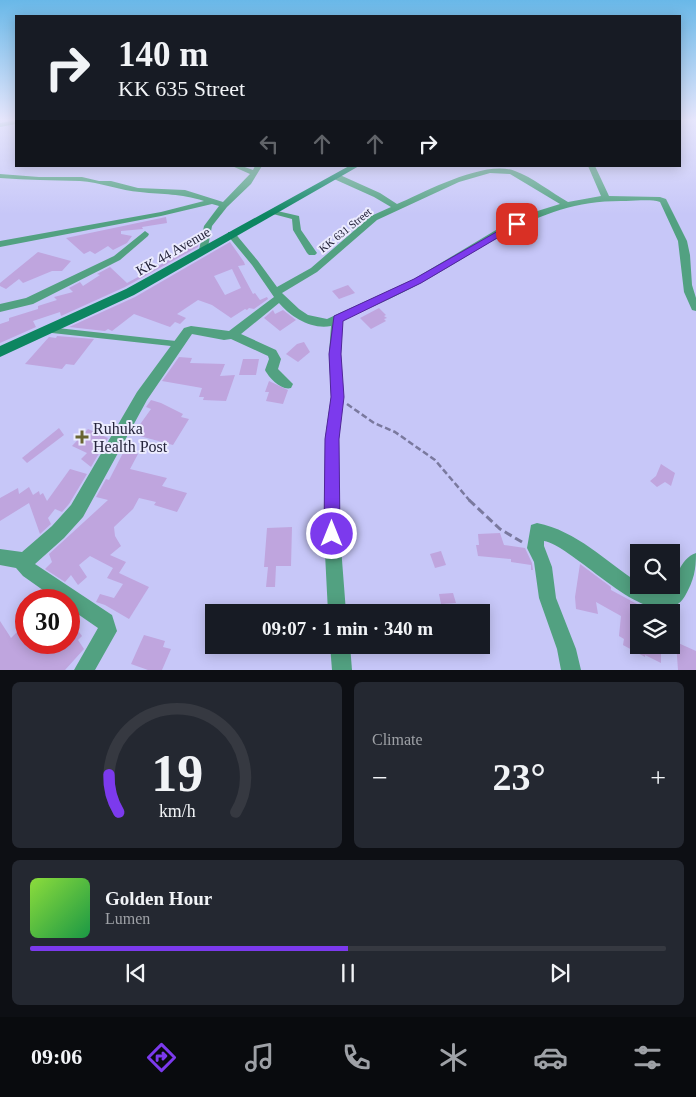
<!DOCTYPE html>
<meta charset="utf-8">
<style>
body{margin:0;font-family:"Times New Roman",serif;background:#242831;color:#f1f3f6;height:100vh;display:flex;flex-direction:column;font-size:19px;white-space:nowrap}
*{box-sizing:border-box;margin:0}
p{font-size:16px;color:#9ea1a6}
.icon{flex:none;width:28px;height:28px;fill:none;stroke:currentColor;stroke-width:2;stroke-linecap:round;stroke-linejoin:round}
.map{position:relative;height:670px;overflow:hidden}
.details{display:flex;flex-direction:column;gap:12px;padding:12px;background:#0d0f14;flex:1}
.details>*{flex:none}
.top-card{position:absolute;left:15px;top:15px;width:666px;height:152px;border-radius:0px;box-shadow:0 2px 12px #0003;background:#171b24;color:#f1f3f6;overflow:hidden}
.fabs{position:absolute;left:630px;top:544px;display:grid;gap:10px}
.fabs a{display:grid;place-items:center;width:50px;height:50px;border-radius:0px;background:#171b24;box-shadow:0 2px 12px #0003;font-size:25px}
.speed{position:absolute;left:15px;top:589px;display:flex;gap:10px;font-size:25px;font-weight:700;text-align:center}
.speed>*{display:grid;place-content:center;width:65px;height:65px;border-radius:50%;background:#171b24;box-shadow:0 2px 12px #0003;line-height:1}
.speed .limit{border:8px solid #d22;background:#fff;color:#111}
.pin{position:absolute;display:grid;place-items:center;width:42px;height:42px;color:#fff;margin:-21px;border-radius:10px;box-shadow:0 2px 8px #0006}
.me{position:absolute;width:55px;margin:-28px;rotate:0deg;stroke-linejoin:round;filter:drop-shadow(0 0 4px #0008)}
.turn{display:flex;align-items:center;gap:18px;height:105px;padding:0 20px;font-size:22px}
.turn .icon{width:65px;height:65px;stroke-width:2.5}
.turn b{display:block;font-size:35px;line-height:42px}
.lanes{display:flex;align-items:center;height:48px;padding:0 20px;background:#0003;justify-content:center;gap:25px;direction:ltr}
.lanes .off{opacity:.35}
.big{font-size:38px;font-weight:700;line-height:1.1}
.details .widget{flex:1;display:flex;flex-direction:column;justify-content:center;gap:8px;min-width:0;padding:0 18px;border-radius:8px;background:#242831}
.details .dial{align-items:center;gap:0}
.dial svg{height:130px;overflow:visible;fill:none;stroke:#363941;stroke-width:7;stroke-linecap:round;text-anchor:middle}
.dial text{fill:#f1f3f6;stroke:none}
.song{display:flex;align-items:center;gap:15px}
.cover{width:60px;height:60px;border-radius:8px;background:linear-gradient(135deg,hsl(90 70% 55%),hsl(140 70% 35%))}
.played{height:5px;border-radius:2px;background:linear-gradient(90deg,#7c3aed 50%,#363941 50%)}
.keys{display:flex;justify-content:space-around;direction:ltr}
.heat{display:flex;justify-content:space-between;align-items:center;font-size:28px;direction:ltr}
.details .tiles{flex:1;display:grid;gap:12px;grid-template-columns:1fr 1fr}
.widget:last-child{grid-column:span 2}
.trip{position:absolute;left:205px;top:604px;width:285px;height:50px;border-radius:0px;background:#171b24;box-shadow:0 2px 12px #0003;font-weight:700;line-height:50px;text-align:center}
.dock{display:flex;height:80px;justify-content:space-around;align-items:center;background:#090b0e;color:#9ea1a6}
.dock .icon{width:35px;height:35px}
.dock .active{color:#7c3aed}
.dock b{font-size:22px;color:#f1f3f6}
.map>svg:first-child{display:block}
</style>
<div class="map">
<svg width="696" height="670" viewBox="0 0 696 670">
<rect width="100%" height="100%" fill="#c7c7f8"/>
<g fill="#bfa5de" fill-rule="evenodd">
<polygon points="166,217 167,223 142,227 143,229 121,231 121,234 132,236 127,243 113,250 108,246 95,254 90,251 84,254 66,238"/>
<polygon points="199,242 198,247 125,287 61,316 60,312 33,321 36,327 0,343 0,324 9,321 9,318 38,309 38,306 57,300 54,297 73,292 69,288 80,282 83,286 100,275 97,274 110,267 127,283 184,252 187,243"/>
<path d="M 230,242 L 244,262 L 245,265 L 238,266 L 253,294 L 255,293 L 260,300 L 267,297 L 268,299 L 254,309 L 249,308 L 247,310 L 245,309 L 231,318 L 212,305 L 198,300 L 177,314 L 186,318 L 180,324 L 175,322 L 170,327 L 134,314 L 112,331 L 108,329 L 105,331 L 69,327 L 135,297 ZM 232,269 L 241,288 L 225,295 L 214,276 Z"/>
<polygon points="38,252 71,261 62,271 52,271 23,283 19,279 6,289 0,286 0,283"/>
<polygon points="348,285 355,293 339,299 332,291"/>
<polygon points="379,308 386,315 384,316 387,318 384,319 386,321 371,329 360,318"/>
<polygon points="273,310 275,314 283,310 296,320 280,331 264,318"/>
<polygon points="57,336 94,339 74,365 66,364 62,369 25,364 49,337 56,338"/>
<polygon points="304,342 310,352 298,362 286,354 297,344"/>
<polygon points="179,357 192,358 190,363 225,364 220,376 235,375 226,401 203,400 204,397 199,397 202,388 162,381"/>
<polygon points="243,359 259,359 256,375 239,375"/>
<polygon points="269,381 288,390 283,404 266,401 269,392 265,392"/>
<polygon points="151,400 161,403 183,414 181,417 189,419 173,445 136,435 139,431 136,430 151,409 146,407"/>
<polygon points="59,428 64,435 27,463 22,458"/>
<polygon points="88,429 108,438 91,467 81,459 87,453 72,446"/>
<polygon points="124,451 138,454 130,469 167,478 162,486 187,493 177,512 154,505 156,502 139,498 133,509 114,527 115,536 121,546 110,555 126,562 119,573 149,587 129,619 105,605 96,602 100,594 114,598 123,584 107,578 113,568 90,556 79,565 87,577 78,585 71,575 65,582 45,569 52,562 49,554 108,500 96,497 106,479 109,480"/>
<polygon points="661,464 675,473 671,486 665,482 657,487 650,481 656,476"/>
<polygon points="70,469 87,474 69,504 62,512 55,509 48,518 51,524 40,534 29,503 0,521 0,498 18,488 19,494 29,487 33,495 39,491 40,495 43,493 47,501"/>
<polygon points="292,527 291,566 276,566 275,587 266,587 268,567 264,567 267,528"/>
<polygon points="500,533 504,545 525,548 532,563 533,570 531,570 531,565 511,562 511,559 478,556 476,545 479,545 478,534"/>
<polygon points="441,551 446,565 435,568 430,554"/>
<polygon points="580,564 611,587 611,590 652,612 637,612 638,620 634,619 633,636 639,639 639,645 657,645 657,652 661,654 661,663 645,655 645,657 623,645 624,639 619,636 621,616 596,602 598,614 576,609 575,597"/>
<polygon points="453,593 456,603 441,604 439,594"/>
<polygon points="0,621 11,638 26,623 26,642 50,642 55,651 63,642 69,642 69,636 76,628 82,636 78,640 84,649 65,670 0,670"/>
<polygon points="144,635 165,641 163,647 171,649 162,670 148,670 131,664"/>
<polygon points="676,642 696,651 696,670 678,670"/>
</g>
<g fill="none" stroke-linecap="round" stroke-linejoin="round">
<polyline stroke="#7a799e" stroke-width="2.5" stroke-dasharray="6 3" stroke-linecap="butt" points="347,404 374,423 395,432 435,460 470,501"/>
<polyline stroke="#7a799e" stroke-width="3" stroke-dasharray="8 4" stroke-linecap="butt" points="469,500 500,529 522,542"/>
<polyline stroke="#52a181" stroke-width="5.5" points="50,330 178,344"/>
<g fill="#52a181" fill-rule="evenodd">
<polygon points="16,120 16,124 0,127 0,123"/>
<path d="M 232,166 L 242,166 L 253,170 L 255,166 L 262,166 L 251,184 L 227,207 L 212,226 L 207,252 L 204,253 L 199,250 L 204,226 L 219,206 L 212,204 L 161,216 L 0,247 L 0,241 L 161,212 L 204,201 C 179,193 165,195 140,192 C 121,191 100,182 80,181 C 53,180 27,180 0,178 L 0,174 L 39,177 L 82,177 L 99,181 L 111,181 L 138,188 L 185,190 L 223,202 L 250,174 Z"/>
<path d="M 588,166 L 595,166 L 609,196 L 660,197 L 666,199 L 687,241 L 690,255 L 692,285 L 696,298 L 696,311 L 692,310 L 684,292 L 678,241 L 660,202 C 650,199 637,201 626,201 C 542,199 490,245 421,283 C 396,297 368,308 342,321 L 341,354 L 343,397 L 339,439 L 340,534 L 346,612 L 328,612 L 324,534 L 325,439 L 331,397 L 329,354 L 331,326 C 312,330 291,317 279,303 L 241,334 L 276,350 L 281,359 L 278,369 L 293,384 L 291,388 C 282,391 269,378 265,370 L 269,359 L 268,356 L 231,339 L 224,340 L 192,334 L 147,400 L 83,517 L 64,538 L 35,564 L 112,615 L 117,631 L 95,670 L 74,670 L 98,628 L 69,608 L 69,600 L 57,600 L 23,576 L 16,568 L 0,565 L 0,549 L 22,552 L 52,526 L 71,505 L 137,392 L 184,328 L 191,326 L 229,331 L 274,297 L 252,265 L 228,236 L 228,232 L 234,232 L 258,261 L 277,287 L 311,268 L 371,216 L 391,207 L 374,197 L 334,179 L 334,175 L 340,175 L 380,193 L 397,204 C 425,192 485,159 515,171 C 532,177 552,193 568,202 L 601,196 ZM 490,173 L 510,174 L 560,204 L 531,213 L 496,230 L 414,279 L 327,319 L 308,315 L 299,309 L 282,293 L 317,272 L 377,220 L 459,182 Z"/>
<polygon points="273,210 299,216 301,230 317,253 315,255 309,255 307,253 293,230 292,219 273,214"/>
<polygon points="145,231 149,234 148,236 120,260 33,304 0,312 0,304 26,298 114,256"/>
<path d="M 537,523 C 577,531 605,561 639,583 L 639,585 L 654,591 L 666,591 C 678,579 679,559 696,553 C 696,570 694,580 685,596 C 656,643 577,547 544,541 L 544,546 L 552,567 L 556,598 L 576,649 L 581,670 L 561,670 L 557,649 L 539,598 L 534,562 L 527,548 L 531,525 Z"/>
<polygon points="330,645 350,645 352,670 332,670"/>
</g>
<polygon fill="#0d8661" fill-rule="evenodd" points="349,166 359,166 134,295 0,357 0,346 126,289"/>
</g>
<linearGradient id="sky" x2="0" y2="1"><stop stop-color="#69b8e8"/><stop offset="0.56" stop-color="#e6e6fc"/><stop offset="1" stop-color="#e6e6fc" stop-opacity="0"/></linearGradient>
<rect width="696" height="214" fill="url(#sky)"/>
<polygon fill="#7c3aed" stroke="#51269a" points="514,222 521,224 421,283 343,321 341,354 344,397 339,439 340,534 338,540 332,542 326,540 324,534 325,439 331,397 329,354 334,316 414,279"/>
<path fill="#696532" stroke="#ebebfe" stroke-width="2" d="M79.5 429.5h5v5h5v5h-5v5h-5v-5h-5v-5h5z"/>
<g text-anchor="middle" stroke-width="4" stroke-linejoin="round" paint-order="stroke">
<g font-size="11" fill="#25243b" stroke="#ebebfe">
<text transform="translate(345 230) rotate(-39)" y="4">KK 631 Street</text>
</g>
<g font-size="14" fill="#25243b" stroke="#ebebfe">
<text transform="translate(173 251) rotate(-30)" y="5">KK 44 Avenue</text>
</g>
<g font-size="16" fill="#25243b" stroke="#ebebfe" text-anchor="start">
<text x="93" y="434">Ruhuka<tspan x="93" dy="18">Health Post</tspan></text>
</g>
</g>
</svg>
<div class="fabs">
<a><svg class="icon" aria-label="search" viewBox="0 0 24 24"><circle cx="10" cy="10" r="6"/><path d="M15 15l6 6"/></svg></a>
<a><svg class="icon" aria-label="layers" viewBox="0 0 24 24"><path d="M12 4l9 5-9 5-9-5zM3 14l9 5 9-5"/></svg></a>
</div>
<div class="speed"><div class="limit">30</div></div>
<div class="pin" style="left:517px;top:224px;background:#d93025"><svg class="icon" aria-label="arrive" viewBox="0 0 24 24"><path d="M6 21V4h12l-3 4 3 4H6"/></svg></div>
<svg class="me" style="left:332px;top:534px" viewBox="-20 -20 40 40"><circle r="17" fill="#7c3aed" stroke="#fff" stroke-width="3"/><path d="M0-11L8 9 0 5-8 9z" fill="#fff"/></svg>
<div class="trip">09:07 · 1 min · 340 m</div>
<div class="top-card">
<div class="turn"><svg class="icon" aria-label="right" viewBox="0 0 24 24"><path d="M7 20v-9h11M14 6l5 5-5 5"/></svg><div><b>140 m</b>KK 635 Street</div></div>
<div class="lanes"><svg class="icon off" aria-label="left" viewBox="0 0 24 24"><path d="M17 20v-9H6M10 6l-5 5 5 5"/></svg><svg class="icon off" aria-label="ahead" viewBox="0 0 24 24"><path d="M12 20V5M6 11l6-6 6 6"/></svg><svg class="icon off" aria-label="ahead" viewBox="0 0 24 24"><path d="M12 20V5M6 11l6-6 6 6"/></svg><svg class="icon" aria-label="right" viewBox="0 0 24 24"><path d="M7 20v-9h11M14 6l5 5-5 5"/></svg></div>
</div>
</div>
<section class="details">
<div class="tiles">
<div class="widget dial"><svg viewBox="0 0 100 80">
<path d="M14 69A42 42 0 1 1 86 69"/>
<path d="M14 69A42 42 0 0 1 8 46" stroke="#7c3aed"/>
<text x="50" y="56" font-size="32" font-weight="700">19</text>
<text x="50" y="72" font-size="11">km/h</text>
</svg></div>
<div class="widget"><p>Climate</p>
<div class="heat"><a>−</a><b class="big">23°</b><a>+</a></div>
</div>
<div class="widget">
<div class="song"><i class="cover"></i><div><b>Golden Hour</b><p>Lumen</p></div></div>
<div class="played"></div>
<div class="keys"><svg class="icon" aria-label="previous" viewBox="0 0 24 24"><path d="M18 5L8 12l10 7zM5 5v14"/></svg><svg class="icon" aria-label="pause" viewBox="0 0 24 24"><path d="M8 5v14M16 5v14"/></svg><svg class="icon" aria-label="next" viewBox="0 0 24 24"><path d="M6 5l10 7-10 7zM19 5v14"/></svg></div>
</div>
</div>
</section>
<nav class="dock">
<b>09:06</b>
<svg class="icon active" aria-label="directions" viewBox="0 0 24 24"><path d="M12 3l9 9-9 9-9-9zM9 14v-3h6M13 9l2 2-2 2"/></svg>
<svg class="icon" aria-label="music" viewBox="0 0 24 24"><path d="M9 18V5l10-2v13"/><circle cx="6" cy="18" r="3"/><circle cx="16" cy="16" r="3"/></svg>
<svg class="icon" aria-label="phone" viewBox="0 0 24 24"><path d="M5 4h4l2 5-3 2q2 4 5 5l2-3 5 2v4C11 20 4 13 5 4z"/></svg>
<svg class="icon" aria-label="climate" viewBox="0 0 24 24"><path d="M12 3v18M4 7l16 10M4 17L20 7"/></svg>
<svg class="icon" aria-label="car" viewBox="0 0 24 24"><path d="M5 17H2v-5l4-1 3-4h7l3 4 3 1v5h-3M9 17h6M6 11h13"/><circle cx="7" cy="17" r="2"/><circle cx="17" cy="17" r="2"/></svg>
<svg class="icon" aria-label="filters" viewBox="0 0 24 24"><path d="M4 7h16M4 17h16"/><circle cx="9" cy="7" r="2"/><circle cx="15" cy="17" r="2"/></svg>
</nav>
